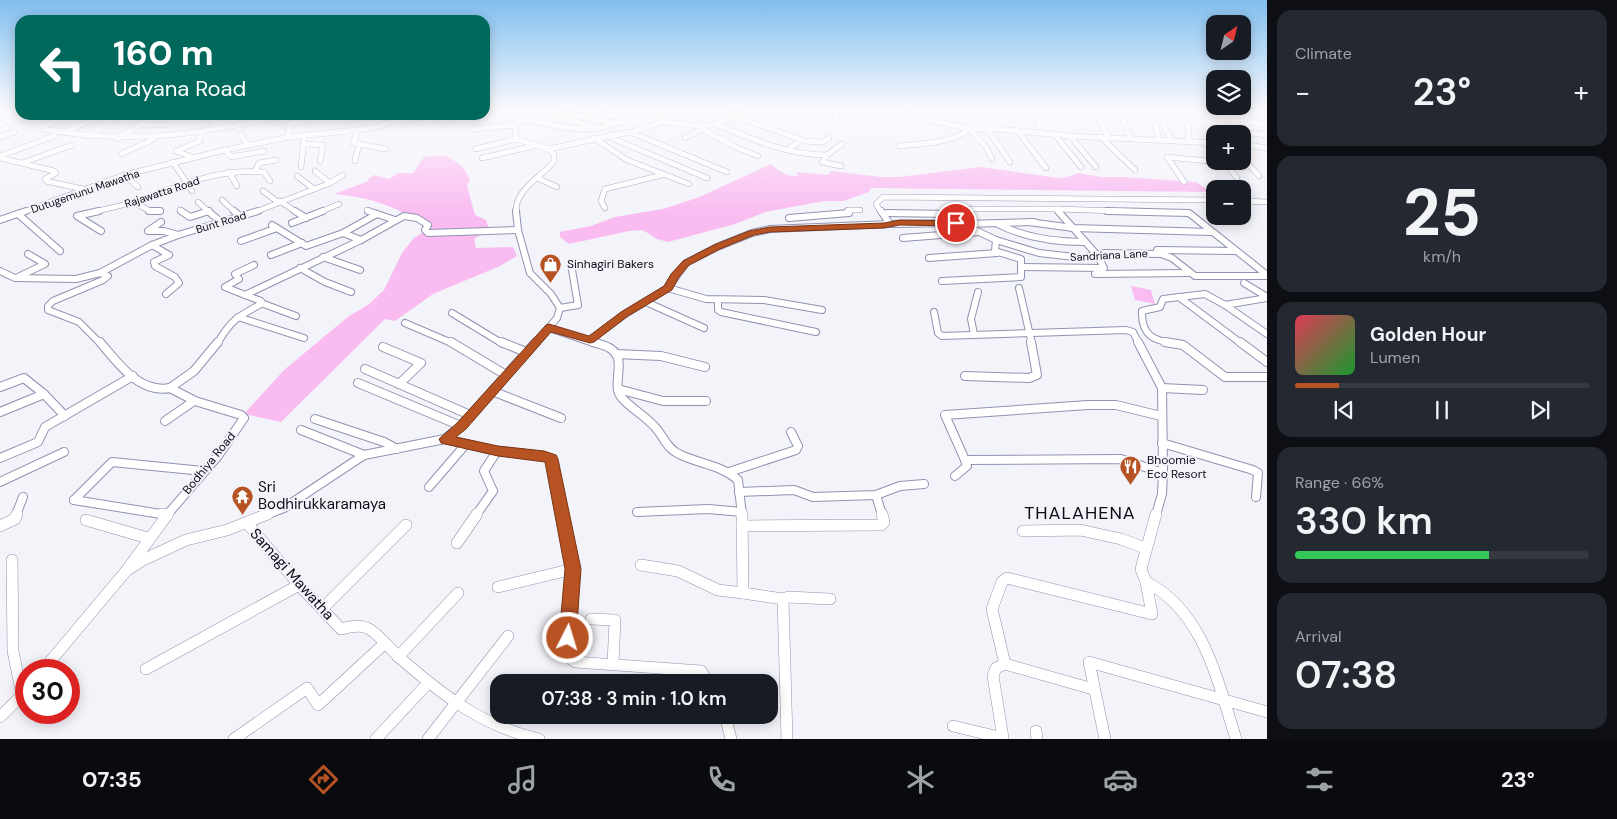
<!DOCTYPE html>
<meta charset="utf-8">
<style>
body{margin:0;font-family:"DM Sans",sans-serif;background:#242831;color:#f1f3f6;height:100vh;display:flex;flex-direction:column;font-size:19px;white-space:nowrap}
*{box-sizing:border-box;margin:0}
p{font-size:16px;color:#9ea1a6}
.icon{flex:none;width:28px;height:28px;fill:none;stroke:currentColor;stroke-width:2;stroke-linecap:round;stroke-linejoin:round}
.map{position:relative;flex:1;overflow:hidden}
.sheet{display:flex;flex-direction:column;gap:10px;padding:10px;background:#0d0f14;width:350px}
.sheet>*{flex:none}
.top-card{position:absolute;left:15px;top:15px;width:475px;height:105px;border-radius:15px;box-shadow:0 2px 12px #0003;background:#00695c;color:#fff;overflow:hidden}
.needle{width:32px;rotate:35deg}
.tools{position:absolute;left:1206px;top:15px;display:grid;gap:10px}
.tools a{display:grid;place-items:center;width:45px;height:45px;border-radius:10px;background:#171b24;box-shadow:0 2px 12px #0003;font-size:25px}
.speed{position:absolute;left:15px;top:659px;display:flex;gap:10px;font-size:25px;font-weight:700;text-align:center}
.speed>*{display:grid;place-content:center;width:65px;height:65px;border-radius:50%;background:#171b24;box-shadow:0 2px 12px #0003;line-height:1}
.speed .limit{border:8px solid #d22;background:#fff;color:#111}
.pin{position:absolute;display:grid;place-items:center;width:42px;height:42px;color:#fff;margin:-21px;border:2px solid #fff;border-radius:50%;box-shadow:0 1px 5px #0007}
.me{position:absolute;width:55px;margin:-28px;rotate:5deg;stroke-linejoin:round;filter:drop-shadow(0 0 4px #0008)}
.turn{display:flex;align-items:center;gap:18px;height:105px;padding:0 15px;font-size:22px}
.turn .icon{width:65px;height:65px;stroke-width:2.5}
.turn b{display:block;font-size:35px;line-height:42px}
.big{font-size:38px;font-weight:600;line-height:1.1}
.sheet .tile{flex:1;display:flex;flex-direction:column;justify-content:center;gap:8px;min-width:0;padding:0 18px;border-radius:15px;background:#242831}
.sheet .dial{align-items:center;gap:0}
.dial b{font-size:65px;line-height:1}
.song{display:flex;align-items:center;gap:15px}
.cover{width:60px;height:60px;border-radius:8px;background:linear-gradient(135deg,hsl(350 70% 55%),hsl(130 70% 35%))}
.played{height:5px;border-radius:2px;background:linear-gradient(90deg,#b75223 15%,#363941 15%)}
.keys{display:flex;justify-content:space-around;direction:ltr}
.heat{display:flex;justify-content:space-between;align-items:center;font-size:28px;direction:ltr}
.charge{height:8px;border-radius:4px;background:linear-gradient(90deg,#34c759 66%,#363941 0)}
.trip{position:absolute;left:490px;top:674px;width:288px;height:50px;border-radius:15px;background:#171b24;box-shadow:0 2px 12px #0003;font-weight:600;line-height:50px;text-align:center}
.tab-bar{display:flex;height:80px;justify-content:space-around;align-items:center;background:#090b0e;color:#9ea1a6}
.tab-bar .icon{width:35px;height:35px}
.tab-bar .on{color:#b75223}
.tab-bar b{font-size:22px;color:#f1f3f6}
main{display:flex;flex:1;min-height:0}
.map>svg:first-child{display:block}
</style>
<main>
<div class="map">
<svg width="1267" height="739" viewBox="0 0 1267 739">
<rect width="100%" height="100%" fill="#f3f3fa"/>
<g fill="#fabbf1">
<path d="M 445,155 L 462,166 L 470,179 L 467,186 L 475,215 L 486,220 L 489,229 L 474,239 L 476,248 L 513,247 L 517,256 L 500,266 L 433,294 L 395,321 L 385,319 L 281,422 L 244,414 L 284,370 L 349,316 L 368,305 L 384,290 L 402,253 L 414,238 L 427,230 C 400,206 369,197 334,194 L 369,181 L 368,179 L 374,175 L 389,179 L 398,173 L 413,173 L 424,157 Z"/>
<path d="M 771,164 C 779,171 787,177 798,176 L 796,172 L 828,175 L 831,171 L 881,177 L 899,177 L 981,167 L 1059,178 L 1066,177 L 1079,173 L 1101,177 L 1124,177 L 1196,182 L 1211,192 L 871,188 L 869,192 L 843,201 L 824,201 L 765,212 L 735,224 L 668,242 L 657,239 L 643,230 L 629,231 L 569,244 L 560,237 L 560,232 L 591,226 L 615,217 L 663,209 L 697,198 Z"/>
<polygon points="1131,286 1151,290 1155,304 1135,300"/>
</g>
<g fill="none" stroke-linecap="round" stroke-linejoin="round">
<defs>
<g id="minor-far3">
<polyline points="548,110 614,123"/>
<polyline points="652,110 666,121"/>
<polyline points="723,110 738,116"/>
<polyline points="834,110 837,122"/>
<polyline points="889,110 969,129 997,129 1070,136 1215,143"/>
<polyline points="1015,110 1018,115"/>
<polyline points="1095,110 1108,137"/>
<polyline points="1130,110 1119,111 1131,138"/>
<polyline points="1154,110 1153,116 1159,139"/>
<polyline points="1166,110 1164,126 1172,140"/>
<polyline points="1185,110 1180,116 1189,127 1188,136 1191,142"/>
<polyline points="0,111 4,110"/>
<polyline points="564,113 562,118 598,128 629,120 590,110"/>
<polyline points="207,115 219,129"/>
<polyline points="154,116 175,116"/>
<polyline points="98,118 115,119 123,115"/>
<polyline points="518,119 539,122 562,118"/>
<path d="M 59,120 L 39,128 C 127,146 200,134 287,115"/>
<polyline points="733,120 746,120 802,140 788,149"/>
<polyline points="539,122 567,128 596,129"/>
<polyline points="1250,122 1267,125"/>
<polyline points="0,124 20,118"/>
<path d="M 716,124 C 751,139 788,155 827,155 L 842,144"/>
<polyline points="141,125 164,125"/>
<polyline points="704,127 703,129 735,147 758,156"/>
<polyline points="474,129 515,125"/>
<polyline points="987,129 1010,162"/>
<polyline points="356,130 356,137 353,143 386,149"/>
<polyline points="970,130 986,147 992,159"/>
<polyline points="1017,130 1046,168"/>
<polyline points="64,132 99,117 92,115"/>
<polyline points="630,132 727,172"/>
<polyline points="1242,132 1267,135"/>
<polyline points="1041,133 1038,122 1042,110"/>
<polyline points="241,134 247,145"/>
<polyline points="610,135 614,139 707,178"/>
<polyline points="1055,135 1081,167"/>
<polyline points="87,136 109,123"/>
<polyline points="1070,136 1096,167"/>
<polyline points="0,137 14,132"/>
<polyline points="289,137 288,126 292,123 304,122"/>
<polyline points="1101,137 1135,170"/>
<polyline points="594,138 627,160 689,184"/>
<polyline points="685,138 703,129"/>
<polyline points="117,139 156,115"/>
<polyline points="803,141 823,142 829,138"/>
<polyline points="1205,143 1215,152"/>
<polyline points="303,144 323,145 320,161"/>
<polyline points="1242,144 1267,148"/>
<path d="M 900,146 C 922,143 952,144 969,129"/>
<polyline points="476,149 516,139"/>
<polyline points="548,149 635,131 662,122 700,126 712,125 753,110"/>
<polyline points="225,150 231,157 264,151"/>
<polyline points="121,154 154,139"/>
<polyline points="827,155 822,162 841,166"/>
<polyline points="0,156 54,136"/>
<polyline points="192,157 176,151 200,141 200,133"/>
<polyline points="1167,157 1249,165 1259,176"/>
<polyline points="1167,157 1184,182"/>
<polyline points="0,158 54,171 56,173 45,179 46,181 83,189"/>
<polyline points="482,158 534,146"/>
<polyline points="355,161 359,144"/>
<polyline points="1224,161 1237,178"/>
<polyline points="173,162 192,191"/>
<polyline points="22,163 72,145"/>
<polyline points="301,167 304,139"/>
<polyline points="255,171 259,163 276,160"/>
<polyline points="315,171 330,183"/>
<polyline points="229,172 237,186"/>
<polyline points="124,175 138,187"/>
<polyline points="297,176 314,189"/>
<polyline points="537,178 557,187"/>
<polyline points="263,191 278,202"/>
<polyline points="222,200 235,212"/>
<polyline points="280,201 296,212"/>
<polyline points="1242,201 1267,202"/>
<polyline points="133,202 150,211 160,211"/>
<polyline points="198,202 209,212"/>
<polyline points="605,208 601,201 605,189 662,175"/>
<polyline points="1057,209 1059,212"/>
<polyline points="180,210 183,212"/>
<polyline points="367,210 372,212"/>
<polyline points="23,212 124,175 225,150 289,137 367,129 400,120 436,116 445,122 462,115"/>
<path d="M 94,212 C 108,208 122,206 136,201 C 179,186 218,168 264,172 L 270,181"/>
<polyline points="207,212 209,211"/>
<polyline points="255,212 330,183 343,175"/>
<polyline points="320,212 339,204"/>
<path d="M 516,212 C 515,189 542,177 554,161 L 554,154 L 548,149 L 516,139 L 515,128 L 525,110"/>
<polyline points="849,212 848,210 860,210"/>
<polyline points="881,212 876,204 883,197 1215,200"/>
<polyline points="950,212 948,209 1057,209 1148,212"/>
</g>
<g id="minor-far2">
<polyline points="99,211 77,216 101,231"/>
<polyline points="149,211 160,211"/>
<polyline points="181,211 190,217 209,211"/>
<polyline points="208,211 222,223"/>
<polyline points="234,211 241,217"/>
<polyline points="295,211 306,218"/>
<polyline points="368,211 395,220"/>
<polyline points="516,211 518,230 530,273 551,294 560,308 557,318 535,344"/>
<polyline points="949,211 956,223"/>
<polyline points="1107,211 1189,213 1267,275"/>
<polyline points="887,213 950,214"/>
<polyline points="18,214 60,251"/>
<polyline points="789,218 849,213 848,211"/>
<polyline points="0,220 26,211"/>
<polyline points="161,222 148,231 164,231 178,235"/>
<polyline points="1029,222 1073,228 1211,232"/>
<polyline points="292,223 323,211"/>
<polyline points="890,224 960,223 996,240 1039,253 1083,258 1105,253 1161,254 1172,258 1195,276 1267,276"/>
<polyline points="964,224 1034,222"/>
<path d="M 998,224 C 1025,238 1054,242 1085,242"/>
<polyline points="272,225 306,246 343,233 361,240"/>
<polyline points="343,233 377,214"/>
<polyline points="903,238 979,232"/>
<polyline points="241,241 277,228"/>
<polyline points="152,245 169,255 154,262 155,266 175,277 179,283 166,294"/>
<polyline points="1157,250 1235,251"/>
<polyline points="271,255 302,243"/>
<polyline points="323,257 360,270"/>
<polyline points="929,258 997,253"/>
<polyline points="1022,267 1104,268 1098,256 1058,211"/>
<polyline points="300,268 325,282 351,292"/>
<polyline points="0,271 15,278 76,279 100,273 152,245 178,235 258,211"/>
<polyline points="100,273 108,276 103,280 53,301 48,306 48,310 79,322 101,344"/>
<polyline points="1095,274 1188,273"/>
<polyline points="18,277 45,264 28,254"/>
<polyline points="942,281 1021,277 1021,259 995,251 996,240"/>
<polyline points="1244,283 1267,297"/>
<polyline points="668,288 706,299 764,300 822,310"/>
<polyline points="1019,288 1032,344"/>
<polyline points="245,295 225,287 239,279 235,274 254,265"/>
<polyline points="1179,297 1242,344"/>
<polyline points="718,300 718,310 721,312 816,332"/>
<polyline points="646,302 704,328"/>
<polyline points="261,303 296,316"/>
<polyline points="1225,305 1267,334"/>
<polyline points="560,308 578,305 571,264"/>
<polyline points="934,312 938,333 942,336 1126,330 1133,332 1139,344"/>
<polyline points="452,313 503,344"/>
<polyline points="238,317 304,338"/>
<polyline points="405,323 454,344"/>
<polyline points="549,328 596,344"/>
<polyline points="974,334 971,319 978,292"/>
<polyline points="590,340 625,314 668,288 686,263 717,247 752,233 770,229 890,224 881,211"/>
<path d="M 217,344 C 231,320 237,317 261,304 L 261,301 L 245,295 L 361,240 L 404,216 L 417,218 L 428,225 L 425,230 L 428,233 L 518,230"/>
<path d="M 1177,344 C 1155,341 1141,337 1142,311 L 1160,307 L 1163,299 L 1205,294 L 1225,305 L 1267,298"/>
</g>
<g id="minor-far1">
<path d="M 100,342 C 118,363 139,394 170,388"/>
<polyline points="451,342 506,375"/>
<polyline points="501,342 526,352"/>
<path d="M 593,342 C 598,344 606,345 611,349 C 628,360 610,385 622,398 C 632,409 645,416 654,426 C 663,435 667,449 679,454 C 699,464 721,465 738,480 L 742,515"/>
<polyline points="1138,342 1162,388 1163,473 1162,494 1156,515"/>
<polyline points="1165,342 1183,345 1225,377 1267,377"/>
<polyline points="1240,342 1267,362"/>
<polyline points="383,347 421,363 399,384"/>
<polyline points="616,354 661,356 705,367"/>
<polyline points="365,369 470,415"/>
<polyline points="965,376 1029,378 1037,375 1031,342"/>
<polyline points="358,383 461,426"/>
<polyline points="0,387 24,378 44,394 65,416"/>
<polyline points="170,388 194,371 218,342"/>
<polyline points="1162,388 1203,390"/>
<polyline points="618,389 663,401 706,401"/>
<polyline points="492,391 561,418"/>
<polyline points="0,412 44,394"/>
<polyline points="1161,416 1116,405 1088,405 945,415 965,460 1121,459 1163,473"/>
<polyline points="315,419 384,442 397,449"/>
<polyline points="165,421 194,401"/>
<polyline points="301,430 364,455"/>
<polyline points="445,439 497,451 544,456 551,459 562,515"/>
<polyline points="1162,443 1253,470 1258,473 1256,497"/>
<polyline points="0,458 38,442 45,427 133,376"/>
<polyline points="729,472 796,450 798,446 791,432"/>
<polyline points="955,476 967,466 965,460"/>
<polyline points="0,482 64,452"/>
<polyline points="429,487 466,444"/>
<polyline points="739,492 794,490 813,497 876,495 900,486 924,484"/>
<polyline points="876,495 882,515"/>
<polyline points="74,500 112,462 203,471"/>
<polyline points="74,500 167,515"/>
<polyline points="637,512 708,509 742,512"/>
<polyline points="16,515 23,497"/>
<polyline points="167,515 218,456 244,418 241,415 195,401 170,388"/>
<polyline points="265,515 284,508 364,455 445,439 461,426 536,342"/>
<polyline points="476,515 493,491 484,471 497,451"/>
</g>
<g id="minor">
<polyline points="162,514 167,515"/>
<polyline points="562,514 573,569 566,655 575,662 701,671 708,682"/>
<polyline points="742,514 743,593 783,599 787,739"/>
<polyline points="86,520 148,538"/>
<path d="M 247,523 L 299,585 L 341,629 C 349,627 359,624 367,628 C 377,632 392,651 401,659 C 444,696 482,726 539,739"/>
<polyline points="0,526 15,519 17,514"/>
<polyline points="742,526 881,525 884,522 882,514"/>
<polyline points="1023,531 1080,530 1121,539 1145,548"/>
<polyline points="457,543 477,514"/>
<polyline points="12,560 13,651 22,695 26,699"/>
<polyline points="641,565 678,571 718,590 743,593"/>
<polyline points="126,571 143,560 186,540 227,530 268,514"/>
<path d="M 1146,582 C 1204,611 1218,683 1236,739"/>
<polyline points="498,587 573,569"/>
<polyline points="783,599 788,597 830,599"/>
<polyline points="322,609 406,525"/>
<polyline points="591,619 615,620 613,664"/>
<polyline points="398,657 458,593"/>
<polyline points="146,669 299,585"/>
<polyline points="43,670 126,571 168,514"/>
<polyline points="1093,689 1005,664 992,609 1002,582 1007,578 1152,614 1146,582 1141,569 1156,514"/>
<polyline points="43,712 50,718"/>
<polyline points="725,715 731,739"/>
<polyline points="0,717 25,692"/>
<polyline points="953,726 1003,738 993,676 996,668 1005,664"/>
<polyline points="1036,731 1037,739"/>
<polyline points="234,739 307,688 318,705 384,644"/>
<polyline points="376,739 428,683"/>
<polyline points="428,739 508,636"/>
<polyline points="1105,739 1089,662 1267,712"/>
</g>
</defs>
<use href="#minor-far3" stroke="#9192b1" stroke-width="6"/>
<use href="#minor-far2" stroke="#9192b1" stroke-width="8"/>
<use href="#minor-far1" stroke="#9192b1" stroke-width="10"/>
<use href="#minor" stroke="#9192b1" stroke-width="12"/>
<use href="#minor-far3" stroke="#fff" stroke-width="5"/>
<use href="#minor-far2" stroke="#fff" stroke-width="6"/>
<use href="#minor-far1" stroke="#fff" stroke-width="8"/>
<use href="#minor" stroke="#fff" stroke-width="11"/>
</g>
<linearGradient id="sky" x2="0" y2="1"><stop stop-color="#81beee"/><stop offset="0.51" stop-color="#fafafd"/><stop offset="1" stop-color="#fafafd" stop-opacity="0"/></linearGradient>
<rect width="1267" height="214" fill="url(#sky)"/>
<polygon fill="#b75223" stroke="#773517" points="900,220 956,221 960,223 956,226 900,225 884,228 770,232 754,235 720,249 689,265 679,277 672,290 628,316 594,342 590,343 551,332 466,429 456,437 498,446 544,451 556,455 558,459 581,569 576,638 573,643 568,645 562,643 559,638 565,569 545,462 498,456 445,444 441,443 439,439 457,423 546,325 549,324 589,336 621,312 664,286 671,274 683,261 714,245 749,231 770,227 884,223"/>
<defs>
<symbol id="shop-pin" viewBox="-11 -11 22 30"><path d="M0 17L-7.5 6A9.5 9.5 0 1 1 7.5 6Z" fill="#b75223" stroke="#f3f3fa"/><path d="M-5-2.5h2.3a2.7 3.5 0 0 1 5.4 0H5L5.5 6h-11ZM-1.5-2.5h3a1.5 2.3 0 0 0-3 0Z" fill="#fff"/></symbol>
<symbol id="restaurant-pin" viewBox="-11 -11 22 30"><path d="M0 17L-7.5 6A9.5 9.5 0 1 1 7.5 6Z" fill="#b75223" stroke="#f3f3fa"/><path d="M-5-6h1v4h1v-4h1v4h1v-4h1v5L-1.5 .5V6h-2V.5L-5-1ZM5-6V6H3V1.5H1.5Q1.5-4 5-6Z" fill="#fff"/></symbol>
<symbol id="temple-pin" viewBox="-11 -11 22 30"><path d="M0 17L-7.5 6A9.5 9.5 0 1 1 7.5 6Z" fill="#b75223" stroke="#f3f3fa"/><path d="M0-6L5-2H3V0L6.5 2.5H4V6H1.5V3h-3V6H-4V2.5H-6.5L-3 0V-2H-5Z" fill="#fff"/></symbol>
</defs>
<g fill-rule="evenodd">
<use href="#shop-pin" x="538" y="252" width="25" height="34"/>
<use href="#restaurant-pin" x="1118" y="454" width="25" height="34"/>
<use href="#temple-pin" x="230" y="484" width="25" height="34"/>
</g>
<g text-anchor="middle" stroke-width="4" stroke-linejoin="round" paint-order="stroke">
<g font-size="11" fill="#0c0c17" stroke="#f3f3fa">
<text transform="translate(85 191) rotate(-19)" y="4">Dutugemunu Mawatha</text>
<text transform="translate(162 192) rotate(-18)" y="4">Rajawatta Road</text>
<text transform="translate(221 222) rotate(-17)" y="4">Bunt Road</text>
<text transform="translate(1109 255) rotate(-3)" y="4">Sandriana Lane</text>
</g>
<g font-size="12" fill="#0c0c17" stroke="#f3f3fa" text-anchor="start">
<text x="567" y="268">Sinhagiri Bakers</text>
<text x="1147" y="464">Bhoomie<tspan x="1147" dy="14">Eco Resort</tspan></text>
</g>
<g font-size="12" fill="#0c0c17" stroke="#f3f3fa">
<text transform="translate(209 463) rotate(-51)" y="4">Bodhiya Road</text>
</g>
<g font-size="15" fill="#0c0c17" stroke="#f3f3fa" text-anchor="start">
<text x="258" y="492">Sri<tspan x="258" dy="17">Bodhirukkaramaya</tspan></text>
</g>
<g font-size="15" fill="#0c0c17" stroke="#f3f3fa">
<text transform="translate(292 574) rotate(48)" y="5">Samagi Mawatha</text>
</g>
<g font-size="18" letter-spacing="1" fill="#0c0c17" stroke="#f3f3fa">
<text x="1080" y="519">THALAHENA</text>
</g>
</g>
</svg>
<div class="tools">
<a><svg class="needle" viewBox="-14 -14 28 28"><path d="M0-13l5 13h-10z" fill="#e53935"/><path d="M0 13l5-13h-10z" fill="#9ea1a6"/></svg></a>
<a><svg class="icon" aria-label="layers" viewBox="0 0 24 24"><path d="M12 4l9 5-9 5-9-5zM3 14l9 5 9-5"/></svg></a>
<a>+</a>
<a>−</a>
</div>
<div class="speed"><div class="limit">30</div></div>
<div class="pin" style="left:956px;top:223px;background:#d93025"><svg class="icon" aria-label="arrive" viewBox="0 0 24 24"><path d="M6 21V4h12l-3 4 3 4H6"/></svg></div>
<svg class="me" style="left:568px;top:638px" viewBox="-20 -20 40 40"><circle r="17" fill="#b75223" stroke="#fff" stroke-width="3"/><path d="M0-11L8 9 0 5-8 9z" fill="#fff"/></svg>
<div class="trip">07:38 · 3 min · 1.0 km</div>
<div class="top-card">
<div class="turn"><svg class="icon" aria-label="left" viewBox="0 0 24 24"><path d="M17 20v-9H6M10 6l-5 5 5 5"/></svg><div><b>160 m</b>Udyana Road</div></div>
</div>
</div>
<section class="sheet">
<div class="tile"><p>Climate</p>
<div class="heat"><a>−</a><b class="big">23°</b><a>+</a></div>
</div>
<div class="tile dial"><b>25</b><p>km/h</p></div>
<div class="tile">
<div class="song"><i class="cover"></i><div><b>Golden Hour</b><p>Lumen</p></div></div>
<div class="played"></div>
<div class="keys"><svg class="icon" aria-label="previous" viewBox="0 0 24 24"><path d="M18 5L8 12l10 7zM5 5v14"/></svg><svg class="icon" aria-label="pause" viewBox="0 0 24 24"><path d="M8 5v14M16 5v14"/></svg><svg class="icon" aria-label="next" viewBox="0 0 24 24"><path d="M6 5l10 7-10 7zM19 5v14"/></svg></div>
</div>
<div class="tile"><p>Range · 66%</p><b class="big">330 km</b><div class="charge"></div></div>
<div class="tile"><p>Arrival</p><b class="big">07:38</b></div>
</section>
</main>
<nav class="tab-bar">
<b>07:35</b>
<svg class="icon on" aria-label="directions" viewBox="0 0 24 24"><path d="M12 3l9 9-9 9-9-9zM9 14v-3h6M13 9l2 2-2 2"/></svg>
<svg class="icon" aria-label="music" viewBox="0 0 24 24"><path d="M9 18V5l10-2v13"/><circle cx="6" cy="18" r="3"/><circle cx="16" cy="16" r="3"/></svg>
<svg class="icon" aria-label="phone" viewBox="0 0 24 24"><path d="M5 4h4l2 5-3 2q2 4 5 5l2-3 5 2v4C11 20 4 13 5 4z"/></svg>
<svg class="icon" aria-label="climate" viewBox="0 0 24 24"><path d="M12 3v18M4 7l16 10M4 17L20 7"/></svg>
<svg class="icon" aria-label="car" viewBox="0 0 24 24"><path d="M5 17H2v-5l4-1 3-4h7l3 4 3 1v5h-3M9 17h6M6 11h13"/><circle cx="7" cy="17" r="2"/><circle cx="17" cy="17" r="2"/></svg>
<svg class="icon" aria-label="filters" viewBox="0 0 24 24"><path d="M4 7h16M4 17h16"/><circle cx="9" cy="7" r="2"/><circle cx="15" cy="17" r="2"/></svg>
<b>23°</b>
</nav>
